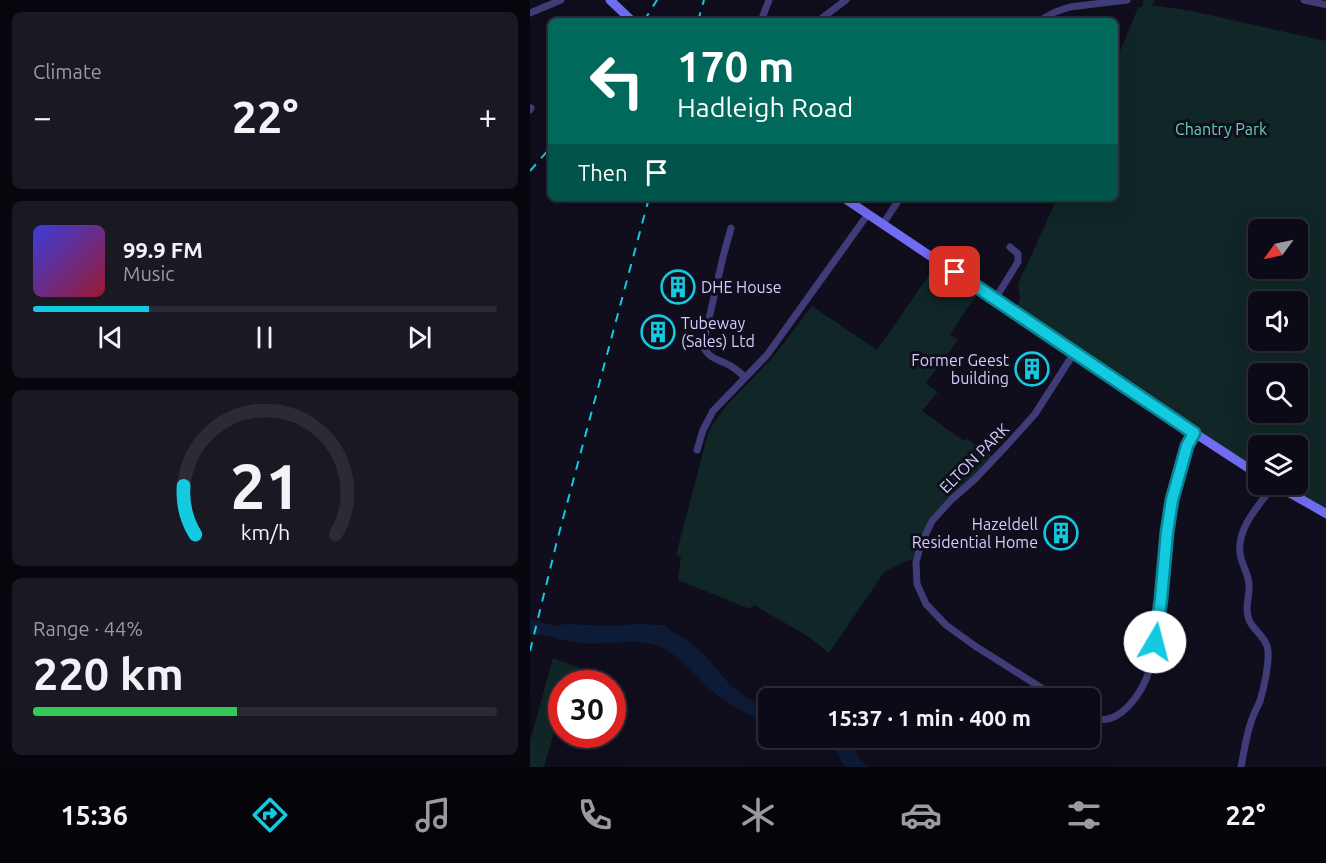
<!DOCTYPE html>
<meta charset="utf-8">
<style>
body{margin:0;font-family:Ubuntu,sans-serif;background:#1a1823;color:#f1f3f6;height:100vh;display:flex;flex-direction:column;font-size:22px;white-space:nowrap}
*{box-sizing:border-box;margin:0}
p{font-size:20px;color:#9a9aa1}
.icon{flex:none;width:33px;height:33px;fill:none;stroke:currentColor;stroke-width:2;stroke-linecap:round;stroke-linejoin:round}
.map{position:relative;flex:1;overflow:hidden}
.side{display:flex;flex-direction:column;gap:12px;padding:12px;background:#07060c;width:530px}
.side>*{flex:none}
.banner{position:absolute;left:18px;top:18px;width:570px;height:183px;border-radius:9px;box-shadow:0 6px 24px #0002,0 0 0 2px #2c2b35;background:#00695c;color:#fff;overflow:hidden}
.needle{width:39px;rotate:237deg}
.tools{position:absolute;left:718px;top:219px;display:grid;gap:12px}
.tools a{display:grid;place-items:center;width:60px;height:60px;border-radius:9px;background:#0c0a16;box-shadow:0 6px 24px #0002,0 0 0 2px #2c2b35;font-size:30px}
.speed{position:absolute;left:18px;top:670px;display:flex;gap:12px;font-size:30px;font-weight:700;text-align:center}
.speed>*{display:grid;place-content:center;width:78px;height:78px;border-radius:50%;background:#0c0a16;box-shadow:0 6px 24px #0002,0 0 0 2px #2c2b35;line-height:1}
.speed .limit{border:9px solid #d22;background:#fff;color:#111}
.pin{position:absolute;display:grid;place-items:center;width:51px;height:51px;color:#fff;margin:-26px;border-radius:12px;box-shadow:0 3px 9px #0006}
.me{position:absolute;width:66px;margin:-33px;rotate:8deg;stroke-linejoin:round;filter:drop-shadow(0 0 4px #0008)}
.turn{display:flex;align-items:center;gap:21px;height:126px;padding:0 30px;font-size:27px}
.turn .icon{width:78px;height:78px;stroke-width:2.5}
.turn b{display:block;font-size:42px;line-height:51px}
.then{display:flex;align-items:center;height:57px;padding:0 30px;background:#0003;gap:12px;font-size:22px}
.big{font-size:45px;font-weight:600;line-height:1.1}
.side .card{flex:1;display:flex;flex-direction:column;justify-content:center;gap:9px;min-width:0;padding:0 21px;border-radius:9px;background:#1a1823}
.side .dial{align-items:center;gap:0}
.dial svg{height:156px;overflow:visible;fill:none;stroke:#2c2b35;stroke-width:7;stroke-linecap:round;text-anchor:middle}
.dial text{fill:#f1f3f6;stroke:none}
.song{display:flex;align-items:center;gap:18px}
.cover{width:72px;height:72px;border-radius:9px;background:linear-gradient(135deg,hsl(240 70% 55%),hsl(350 70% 35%))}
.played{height:6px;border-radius:3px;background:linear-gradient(90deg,#13cae1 25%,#2c2b35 25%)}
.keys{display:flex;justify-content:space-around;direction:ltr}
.heat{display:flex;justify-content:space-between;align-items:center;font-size:33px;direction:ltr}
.charge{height:9px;border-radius:4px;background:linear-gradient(90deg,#34c759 44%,#2c2b35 0)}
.trip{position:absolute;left:228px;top:688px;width:342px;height:60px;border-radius:9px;background:#0c0a16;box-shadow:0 6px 24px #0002,0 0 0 2px #2c2b35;font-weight:600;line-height:60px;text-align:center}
.tab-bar{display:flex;height:96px;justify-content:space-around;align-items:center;background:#050409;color:#9a9aa1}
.tab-bar .icon{width:42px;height:42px}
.tab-bar .on{color:#13cae1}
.tab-bar b{font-size:27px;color:#f1f3f6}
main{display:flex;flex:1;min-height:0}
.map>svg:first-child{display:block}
</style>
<main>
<section class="side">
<div class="card"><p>Climate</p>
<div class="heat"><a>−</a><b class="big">22°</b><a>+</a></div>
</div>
<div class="card">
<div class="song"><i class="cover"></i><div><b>99.9 FM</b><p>Music</p></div></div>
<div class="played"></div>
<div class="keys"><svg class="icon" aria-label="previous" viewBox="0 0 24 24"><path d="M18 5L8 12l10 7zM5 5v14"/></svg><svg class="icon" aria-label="pause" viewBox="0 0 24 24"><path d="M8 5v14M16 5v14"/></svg><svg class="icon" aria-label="next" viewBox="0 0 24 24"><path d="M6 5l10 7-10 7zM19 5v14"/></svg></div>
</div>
<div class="card dial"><svg viewBox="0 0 100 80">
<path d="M14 69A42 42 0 1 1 86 69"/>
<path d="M14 69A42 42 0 0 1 8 44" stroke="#13cae1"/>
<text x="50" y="56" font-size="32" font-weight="700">21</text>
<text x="50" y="72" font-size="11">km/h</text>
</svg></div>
<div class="card"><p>Range · 44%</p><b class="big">220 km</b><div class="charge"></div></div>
</section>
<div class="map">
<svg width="797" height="767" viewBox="0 0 797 767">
<rect width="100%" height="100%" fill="#100d1d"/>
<g fill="#112626" fill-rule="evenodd">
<path d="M 616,0 L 625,0 L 624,3 L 621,5 L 662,11 L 796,41 L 796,514 L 744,485 L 768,484 L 768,446 L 729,446 L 729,475 L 486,313 L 490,297 L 488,285 L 490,279 L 499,261 L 527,198 L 585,198 L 585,63 L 608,8 L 613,6 L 613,1 ZM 729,230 L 768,230 L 768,268 L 729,268 ZM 729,302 L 768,302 L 768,340 L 729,340 ZM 729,374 L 768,374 L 768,412 L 729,412 Z"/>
<path d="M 404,268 L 446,296 L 420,334 L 428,340 L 396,383 L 408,392 L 392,411 L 434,441 L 437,439 L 465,459 L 461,464 L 453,464 L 452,468 L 391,538 L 383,559 C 373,561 365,568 355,571 L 299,653 L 279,637 L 224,605 L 220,609 L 148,580 L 151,556 L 146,555 L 177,437 L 183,424 L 196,406 L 243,357 L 282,306 L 347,350 Z"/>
<polygon points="23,658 44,666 57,670 46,676 39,684 32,684 31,708 14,767 0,767 0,741"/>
</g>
<g fill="#0d1b37">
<path d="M 0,619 L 25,626 L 36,624 L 83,626 L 106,624 L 134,625 L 141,631 L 154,638 L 175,655 L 201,686 L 223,701 L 238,705 L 238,721 C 220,718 208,709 193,699 C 187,694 180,690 175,684 C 162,671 150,657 133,648 C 108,636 77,646 50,643 C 33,641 17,635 0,633 Z"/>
<polygon points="298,738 316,738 333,762 339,767 315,767"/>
</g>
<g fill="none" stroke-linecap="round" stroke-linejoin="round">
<g stroke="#3f3c78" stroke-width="7">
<polyline points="774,0 797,5"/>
<polyline points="0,13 31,0"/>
<polyline points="231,21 239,0"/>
<polyline points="288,21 316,0"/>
<polyline points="509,21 525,12 540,7 597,0"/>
<polyline points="0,110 1,108"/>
<polyline points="353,224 370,198"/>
<path d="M 201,228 L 193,257 L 173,345 C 177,358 188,359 199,365 C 205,368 210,373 215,377"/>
<polyline points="465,299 488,262 488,254 480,247"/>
<polyline points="167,450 173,430 183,411 237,355 338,214"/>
<polyline points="529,699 445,646 416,625 396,604 387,584 386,562 391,544 402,521 421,500 445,479 478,444 505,414 544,353"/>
<path d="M 560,717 C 589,730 613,692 620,668 C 624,655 625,640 627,627 C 633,586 635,544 641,503 C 644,484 654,448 664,433"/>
<path d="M 711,767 C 714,752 716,736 721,722 C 723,715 727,708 730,701 C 734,688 739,664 738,651 C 737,638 724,631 719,620 C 714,607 720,597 719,584 C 718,573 711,563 710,553 C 707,527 730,504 744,485"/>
</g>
<g stroke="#716df3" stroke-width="9">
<polyline points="80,0 102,21"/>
<polyline points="314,198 617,402 729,475"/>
<polyline points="744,484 797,514"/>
</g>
<g stroke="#13cae1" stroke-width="2" stroke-dasharray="9 8" stroke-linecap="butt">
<polyline points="114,21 127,0"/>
<polyline points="168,21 174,0"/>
<polyline points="0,171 21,147"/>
<polyline points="0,651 27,541 119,198"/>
</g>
</g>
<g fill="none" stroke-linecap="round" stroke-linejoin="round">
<defs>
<polyline id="route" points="425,272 664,433 657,446 642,500 637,532 631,599 625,642"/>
</defs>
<use href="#route" stroke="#0c8392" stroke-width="15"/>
<use href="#route" stroke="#13cae1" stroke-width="10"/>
</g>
<defs>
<symbol id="building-ring" viewBox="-11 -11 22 22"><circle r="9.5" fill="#100d1d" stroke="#13cae1" stroke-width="1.5"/><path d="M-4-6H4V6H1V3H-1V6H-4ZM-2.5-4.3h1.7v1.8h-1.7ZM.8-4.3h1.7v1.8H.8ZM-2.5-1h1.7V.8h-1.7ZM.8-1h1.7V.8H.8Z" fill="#13cae1"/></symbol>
</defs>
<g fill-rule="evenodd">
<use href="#building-ring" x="129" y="268" width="38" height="38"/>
<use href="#building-ring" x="109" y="313" width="38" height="38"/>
<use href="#building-ring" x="483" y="350" width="38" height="38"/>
<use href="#building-ring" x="512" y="514" width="38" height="38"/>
</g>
<g text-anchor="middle" stroke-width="6" stroke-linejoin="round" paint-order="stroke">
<g font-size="16" fill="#61d4b8" stroke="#100d1d">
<text x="691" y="135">Chantry Park</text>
</g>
<g font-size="16" fill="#d3cdfb" stroke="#100d1d" text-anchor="start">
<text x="171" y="293">DHE House</text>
<text x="151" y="329">Tubeway<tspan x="151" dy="18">(Sales) Ltd</tspan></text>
<text x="479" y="366" text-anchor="end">Former Geest<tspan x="479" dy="18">building</tspan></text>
<text x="508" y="530" text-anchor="end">Hazeldell<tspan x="508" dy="18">Residential Home</tspan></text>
</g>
<g font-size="16" fill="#d3cdfb" stroke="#100d1d">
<text transform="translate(444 458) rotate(-45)" y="6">ELTON PARK</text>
</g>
</g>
</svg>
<div class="tools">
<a><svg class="needle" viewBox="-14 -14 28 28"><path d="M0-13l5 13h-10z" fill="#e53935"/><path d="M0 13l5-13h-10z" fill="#9a9aa1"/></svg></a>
<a><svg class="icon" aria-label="sound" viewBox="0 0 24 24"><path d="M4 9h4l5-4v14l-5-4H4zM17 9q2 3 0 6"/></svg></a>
<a><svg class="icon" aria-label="search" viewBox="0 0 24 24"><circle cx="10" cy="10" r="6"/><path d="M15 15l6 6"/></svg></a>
<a><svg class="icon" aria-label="layers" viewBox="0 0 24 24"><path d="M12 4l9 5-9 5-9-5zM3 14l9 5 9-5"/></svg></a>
</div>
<div class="speed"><div class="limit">30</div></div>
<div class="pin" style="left:425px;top:272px;background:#d93025"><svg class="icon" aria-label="arrive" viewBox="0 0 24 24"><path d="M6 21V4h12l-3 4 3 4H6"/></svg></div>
<svg class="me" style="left:625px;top:642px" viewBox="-20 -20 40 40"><circle r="19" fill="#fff"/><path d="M0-13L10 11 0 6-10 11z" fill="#13cae1"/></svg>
<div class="trip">15:37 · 1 min · 400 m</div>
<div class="banner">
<div class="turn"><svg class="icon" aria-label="left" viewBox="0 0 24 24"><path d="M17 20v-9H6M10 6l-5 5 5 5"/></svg><div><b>170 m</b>Hadleigh Road</div></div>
<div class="then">Then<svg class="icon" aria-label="arrive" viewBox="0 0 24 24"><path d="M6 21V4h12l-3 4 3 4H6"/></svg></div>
</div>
</div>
</main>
<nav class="tab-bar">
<b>15:36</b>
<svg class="icon on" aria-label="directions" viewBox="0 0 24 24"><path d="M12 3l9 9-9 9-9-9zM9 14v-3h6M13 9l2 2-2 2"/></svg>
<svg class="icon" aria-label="music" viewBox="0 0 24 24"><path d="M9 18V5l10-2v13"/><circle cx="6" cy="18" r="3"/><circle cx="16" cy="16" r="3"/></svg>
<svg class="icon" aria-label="phone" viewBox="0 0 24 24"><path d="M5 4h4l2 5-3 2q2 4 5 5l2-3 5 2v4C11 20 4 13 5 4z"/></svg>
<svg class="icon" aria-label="climate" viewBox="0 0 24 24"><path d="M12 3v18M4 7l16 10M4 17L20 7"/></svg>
<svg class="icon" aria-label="car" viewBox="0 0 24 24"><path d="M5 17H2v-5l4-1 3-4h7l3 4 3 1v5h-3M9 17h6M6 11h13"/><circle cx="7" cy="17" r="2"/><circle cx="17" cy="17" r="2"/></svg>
<svg class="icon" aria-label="filters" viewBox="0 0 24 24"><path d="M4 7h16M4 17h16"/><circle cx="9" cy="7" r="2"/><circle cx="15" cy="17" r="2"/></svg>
<b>22°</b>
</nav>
